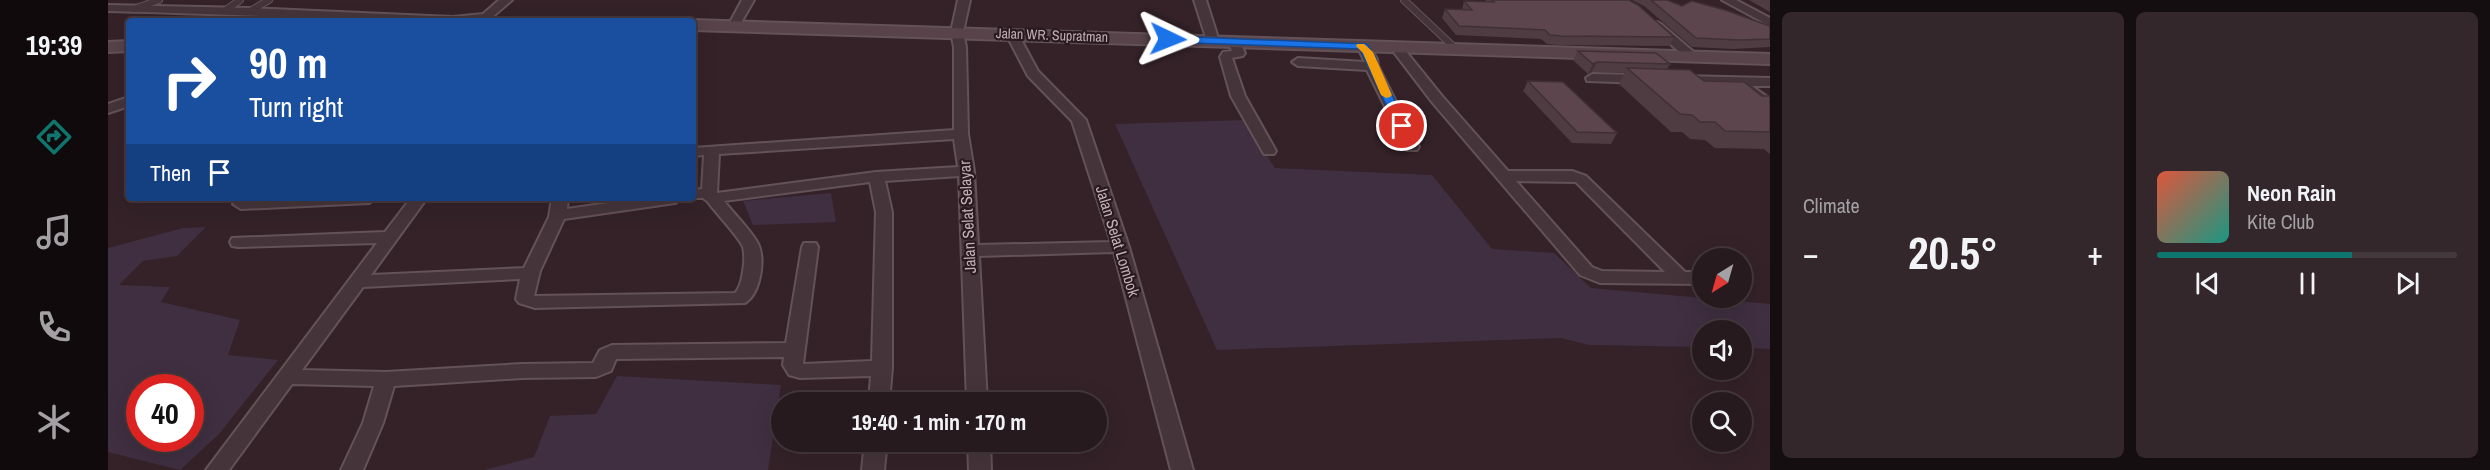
<!DOCTYPE html>
<meta charset="utf-8">
<style>
body{margin:0;font-family:"Archivo Narrow",sans-serif;background:#33272b;color:#f1f3f6;height:100vh;display:flex;flex-direction:column;font-size:22px;white-space:nowrap}
*{box-sizing:border-box;margin:0}
p{font-size:20px;color:#a4a1a4}
.icon{flex:none;width:33px;height:33px;fill:none;stroke:currentColor;stroke-width:2;stroke-linecap:round;stroke-linejoin:round}
.map{position:relative;flex:1;overflow:hidden}
.details{display:flex;flex-direction:column;gap:12px;padding:12px;background:#150e10;width:720px}
.details>*{flex:none}
.guide{position:absolute;left:18px;top:18px;width:570px;height:183px;border-radius:6px;box-shadow:0 6px 24px #0002,0 0 0 2px #43383c;background:#1a4fa0;color:#fff;overflow:hidden}
.needle{width:39px;rotate:217deg}
.tools{position:absolute;left:1584px;top:248px;display:grid;gap:12px}
.tools a{display:grid;place-items:center;width:60px;height:60px;border-radius:50%;background:#271a1e;box-shadow:0 6px 24px #0002,0 0 0 2px #43383c;font-size:30px}
.speed{position:absolute;left:18px;top:374px;display:flex;gap:12px;font-size:30px;font-weight:700;text-align:center}
.speed>*{display:grid;place-content:center;width:78px;height:78px;border-radius:50%;background:#271a1e;box-shadow:0 6px 24px #0002,0 0 0 2px #43383c;line-height:1}
.speed .limit{border:9px solid #d22;background:#fff;color:#111}
.pin{position:absolute;display:grid;place-items:center;width:51px;height:51px;color:#fff;margin:-26px;border:3px solid #fff;border-radius:50%;box-shadow:0 2px 6px #0007}
.me{position:absolute;width:66px;margin:-33px;rotate:92deg;stroke-linejoin:round;filter:drop-shadow(0 0 4px #0008)}
.turn{display:flex;align-items:center;gap:21px;height:126px;padding:0 24px;font-size:27px}
.turn .icon{width:78px;height:78px;stroke-width:2.5}
.turn b{display:block;font-size:42px;line-height:51px}
.then{display:flex;align-items:center;height:57px;padding:0 24px;background:#0003;gap:12px;font-size:22px}
.big{font-size:45px;font-weight:700;line-height:1.1}
.details .tile{flex:1;display:flex;flex-direction:column;justify-content:center;gap:9px;min-width:0;padding:0 21px;border-radius:9px;background:#33272b}
.song{display:flex;align-items:center;gap:18px}
.cover{width:72px;height:72px;border-radius:9px;background:linear-gradient(135deg,hsl(10 70% 55%),hsl(170 70% 35%))}
.played{height:6px;border-radius:3px;background:linear-gradient(90deg,#0f766e 65%,#43383c 65%)}
.keys{display:flex;justify-content:space-around;direction:ltr}
.heat{display:flex;justify-content:space-between;align-items:center;font-size:33px;direction:ltr}
.details .tiles{flex:1;display:grid;gap:12px;grid-template-columns:repeat(2,1fr)}
.trip{position:absolute;left:663px;top:392px;width:336px;height:60px;border-radius:30px;background:#271a1e;box-shadow:0 6px 24px #0002,0 0 0 2px #43383c;font-weight:700;line-height:60px;text-align:center}
main{display:flex;flex:1;min-height:0}
.tab-bar{display:flex;flex-direction:column;width:108px;justify-content:space-around;align-items:center;background:#100a0c;color:#a4a1a4}
.tab-bar .icon{width:42px;height:42px}
.tab-bar .on{color:#0f766e}
.tab-bar b{font-size:27px;color:#f1f3f6}
.map>svg:first-child{display:block}
</style>
<main>
<nav class="tab-bar">
<b>19:39</b>
<svg class="icon on" aria-label="directions" viewBox="0 0 24 24"><path d="M12 3l9 9-9 9-9-9zM9 14v-3h6M13 9l2 2-2 2"/></svg>
<svg class="icon" aria-label="music" viewBox="0 0 24 24"><path d="M9 18V5l10-2v13"/><circle cx="6" cy="18" r="3"/><circle cx="16" cy="16" r="3"/></svg>
<svg class="icon" aria-label="phone" viewBox="0 0 24 24"><path d="M5 4h4l2 5-3 2q2 4 5 5l2-3 5 2v4C11 20 4 13 5 4z"/></svg>
<svg class="icon" aria-label="climate" viewBox="0 0 24 24"><path d="M12 3v18M4 7l16 10M4 17L20 7"/></svg>
</nav>
<div class="map">
<svg width="1662" height="470" viewBox="0 0 1662 470">
<rect width="100%" height="100%" fill="#342228"/>
<g fill="#3f2f41" fill-rule="evenodd">
<polygon points="1136,120 1167,168 1324,175 1384,249 1446,253 1483,288 1662,304 1662,349 1634,348 1634,330 1594,330 1594,347 1481,345 1453,338 1109,350 1007,124"/>
<polygon points="723,193 728,222 645,225 635,201"/>
<path d="M 98,227 L 69,256 L 35,261 L 11,285 L 62,287 L 53,302 L 132,320 L 120,355 L 170,360 L 111,434 L 72,470 L 0,452 L 0,248 L 75,228 ZM 32,387 L 82,387 L 82,438 L 32,438 Z"/>
<polygon points="509,376 673,385 660,470 376,470 426,457 442,416 488,414"/>
</g>
<g fill="none" stroke-linecap="round" stroke-linejoin="round">
<defs>
<g id="lane">
<polyline points="1296,0 1349,50"/>
<polyline points="26,9 51,0"/>
<polyline points="118,10 132,0"/>
<polyline points="142,11 161,0"/>
</g>
<g id="street">
<path d="M 391,0 L 404,0 L 382,19 L 370,21 C 247,21 123,14 0,11 L 0,5 L 142,8 L 345,17 L 375,14 Z"/>
<polygon points="634,0 646,0 630,28 622,28 620,26"/>
<path d="M 850,0 L 862,0 L 855,32 L 858,47 L 860,134 L 866,171 L 870,245 L 1003,242 L 964,121 L 920,76 L 898,34 L 904,30 L 910,34 L 930,71 L 978,120 L 1021,247 L 1085,470 L 1063,470 L 1006,252 L 871,256 L 879,402 L 859,402 L 851,176 L 777,181 L 784,212 L 784,368 L 781,402 L 761,402 L 763,376 L 692,378 L 681,375 L 675,365 L 676,357 L 508,359 L 503,371 L 488,377 L 414,378 L 286,386 L 275,423 L 255,470 L 233,470 L 255,423 L 266,386 L 184,384 L 121,470 L 98,470 L 269,243 L 130,247 L 124,246 L 122,242 L 124,238 L 277,232 L 303,198 L 319,198 L 263,275 L 416,268 L 441,217 L 444,198 L 460,198 L 459,209 L 534,198 L 575,198 L 567,203 L 456,219 L 432,271 L 426,296 L 627,293 C 635,286 638,257 635,247 C 631,237 607,212 600,202 L 595,198 L 579,198 L 585,198 L 585,190 L 594,189 L 596,155 L 585,156 L 585,148 L 846,130 L 846,47 L 843,32 ZM 846,139 L 850,167 L 768,172 L 609,193 L 611,154 ZM 762,182 L 768,212 L 764,361 L 695,364 L 710,247 L 708,243 L 696,243 L 694,247 L 678,343 L 504,345 L 492,350 L 485,363 L 414,364 L 278,372 L 194,370 L 255,287 L 412,279 L 408,299 L 411,303 L 427,308 L 637,303 C 652,294 657,262 651,246 C 646,233 625,213 616,201 Z"/>
<polygon points="1086,0 1098,0 1111,41 1109,44 1101,44 1099,41"/>
<polygon points="1614,0 1628,0 1662,18 1662,26"/>
<polygon points="1549,22 1553,24 1588,54 1590,57 1588,60 1580,60 1545,28 1545,24"/>
<polygon points="1126,38 1130,39 1137,53 1135,56 1124,58 1137,96 1168,151 1166,154 1156,154 1123,96 1112,57 1115,52 1124,51 1120,42"/>
<polygon points="1255,42 1259,43 1269,59 1270,66 1311,147 1309,150 1299,150 1297,147 1259,70 1190,66 1184,62 1190,58 1257,62 1249,46"/>
<path d="M 1288,43 L 1292,44 L 1334,96 L 1400,171 L 1464,171 L 1478,176 L 1577,272 L 1594,272 L 1594,284 L 1492,283 L 1472,275 L 1324,102 L 1282,47 ZM 1408,181 L 1468,182 L 1557,272 L 1494,271 L 1484,267 Z"/>
<polygon points="1484,74 1536,75 1542,79 1536,83 1479,81 1478,78"/>
<polygon points="1574,76 1662,78 1662,86 1644,86 1662,99 1662,109 1627,86 1569,83 1568,80 1569,77"/>
<polygon points="21,97 21,106 0,113 0,104"/>
<polygon points="160,198 269,198 261,203 133,209 125,204 133,199"/>
<polygon points="757,441 779,441 776,470 754,470"/>
<polygon points="860,441 882,441 883,470 861,470"/>
</g>
<g id="secondary">
<polygon points="585,20 1662,54 1662,64 585,30 585,21 582,21"/>
<polygon points="21,41 21,51 0,52 0,42"/>
</g>
</defs>
<use href="#lane" stroke="#635258" stroke-width="8"/>
<use href="#street" stroke="#635258" stroke-width="4"/>
<use href="#secondary" stroke="#635258" stroke-width="4"/>
<use href="#lane" stroke="#45353a" stroke-width="6"/>
<use href="#street" fill="#45353a" fill-rule="evenodd"/>
<use href="#secondary" fill="#574349" fill-rule="evenodd"/>
</g>
<g fill="#4f3b42">
<polygon points="1378,0 1521,0 1566,37 1562,46 1449,45 1439,44 1433,39 1348,35 1334,18 1337,9 1354,10 1356,1 1377,2"/>
<polygon points="1524,0 1559,0 1574,6 1662,26 1662,47 1625,49 1584,47 1536,6"/>
<polygon points="1641,0 1662,0 1662,12"/>
<polygon points="1470,51 1562,64 1559,69 1596,81 1654,96 1662,96 1662,154 1656,149 1607,148 1597,140 1582,139 1574,132 1563,132 1511,84 1517,72 1484,72 1480,74 1465,60"/>
<polygon points="1420,81 1509,133 1503,144 1464,143 1415,91"/>
</g>
<polygon fill="#403036" points="1489,62 1484,72 1480,74 1485,64"/>
<g fill="#5c454d" stroke="#403036" stroke-width="1.5">
<polygon points="1384,0 1521,0 1530,5 1566,37 1453,36 1442,35 1437,30 1351,26 1337,9 1364,10 1356,1 1386,2"/>
<polygon points="1543,0 1559,0 1574,6 1584,1 1617,10 1662,26 1662,39 1631,40 1588,38"/>
<polygon points="1470,51 1548,53 1562,64 1489,62 1485,64"/>
<polygon points="1519,68 1582,70 1596,81 1636,82 1654,96 1662,96 1662,132 1617,131 1607,122 1592,122 1584,115 1572,114"/>
<polygon points="1420,81 1455,82 1509,133 1469,132"/>
</g>
<polygon fill="#1a73e8" stroke="#114b97" stroke-width="1.5" points="1060,36 1259,44 1268,58 1269,66 1300,126 1294,130 1288,126 1252,49 1057,42 1057,37"/>
<polygon fill="#f59e0b" points="1249,44 1256,44 1265,52 1284,95 1282,97 1278,98 1273,95 1255,53 1248,46"/>
<g text-anchor="middle" stroke-width="4.5" stroke-linejoin="round" paint-order="stroke">
<g font-size="14" fill="#c2afb5" stroke="#291a1f">
<text transform="translate(944 35) rotate(2)" y="5">Jalan WR. Supratman</text>
</g>
<g font-size="16" fill="#c2afb5" stroke="#291a1f">
<text transform="translate(859 217) rotate(-93)" y="6">Jalan Selat Selayar</text>
<text transform="translate(1010 241) rotate(73)" y="6">Jalan Selat Lombok</text>
</g>
</g>
</svg>
<div class="tools">
<a><svg class="needle" viewBox="-14 -14 28 28"><path d="M0-13l5 13h-10z" fill="#e53935"/><path d="M0 13l5-13h-10z" fill="#a4a1a4"/></svg></a>
<a><svg class="icon" aria-label="sound" viewBox="0 0 24 24"><path d="M4 9h4l5-4v14l-5-4H4zM17 9q2 3 0 6"/></svg></a>
<a><svg class="icon" aria-label="search" viewBox="0 0 24 24"><circle cx="10" cy="10" r="6"/><path d="M15 15l6 6"/></svg></a>
</div>
<div class="speed"><div class="limit">40</div></div>
<div class="pin" style="left:1294px;top:126px;background:#d93025"><svg class="icon" aria-label="arrive" viewBox="0 0 24 24"><path d="M6 21V4h12l-3 4 3 4H6"/></svg></div>
<svg class="me" style="left:1060px;top:39px" viewBox="-20 -20 40 40"><path d="M0-17L14 15 0 8-14 15z" fill="#1a73e8" stroke="#fff" stroke-width="4"/></svg>
<div class="trip">19:40 · 1 min · 170 m</div>
<div class="guide">
<div class="turn"><svg class="icon" aria-label="right" viewBox="0 0 24 24"><path d="M7 20v-9h11M14 6l5 5-5 5"/></svg><div><b>90 m</b>Turn right</div></div>
<div class="then">Then<svg class="icon" aria-label="arrive" viewBox="0 0 24 24"><path d="M6 21V4h12l-3 4 3 4H6"/></svg></div>
</div>
</div>
<section class="details">
<div class="tiles">
<div class="tile"><p>Climate</p>
<div class="heat"><a>−</a><b class="big">20.5°</b><a>+</a></div>
</div>
<div class="tile">
<div class="song"><i class="cover"></i><div><b>Neon Rain</b><p>Kite Club</p></div></div>
<div class="played"></div>
<div class="keys"><svg class="icon" aria-label="previous" viewBox="0 0 24 24"><path d="M18 5L8 12l10 7zM5 5v14"/></svg><svg class="icon" aria-label="pause" viewBox="0 0 24 24"><path d="M8 5v14M16 5v14"/></svg><svg class="icon" aria-label="next" viewBox="0 0 24 24"><path d="M6 5l10 7-10 7zM19 5v14"/></svg></div>
</div>
</div>
</section>
</main>
